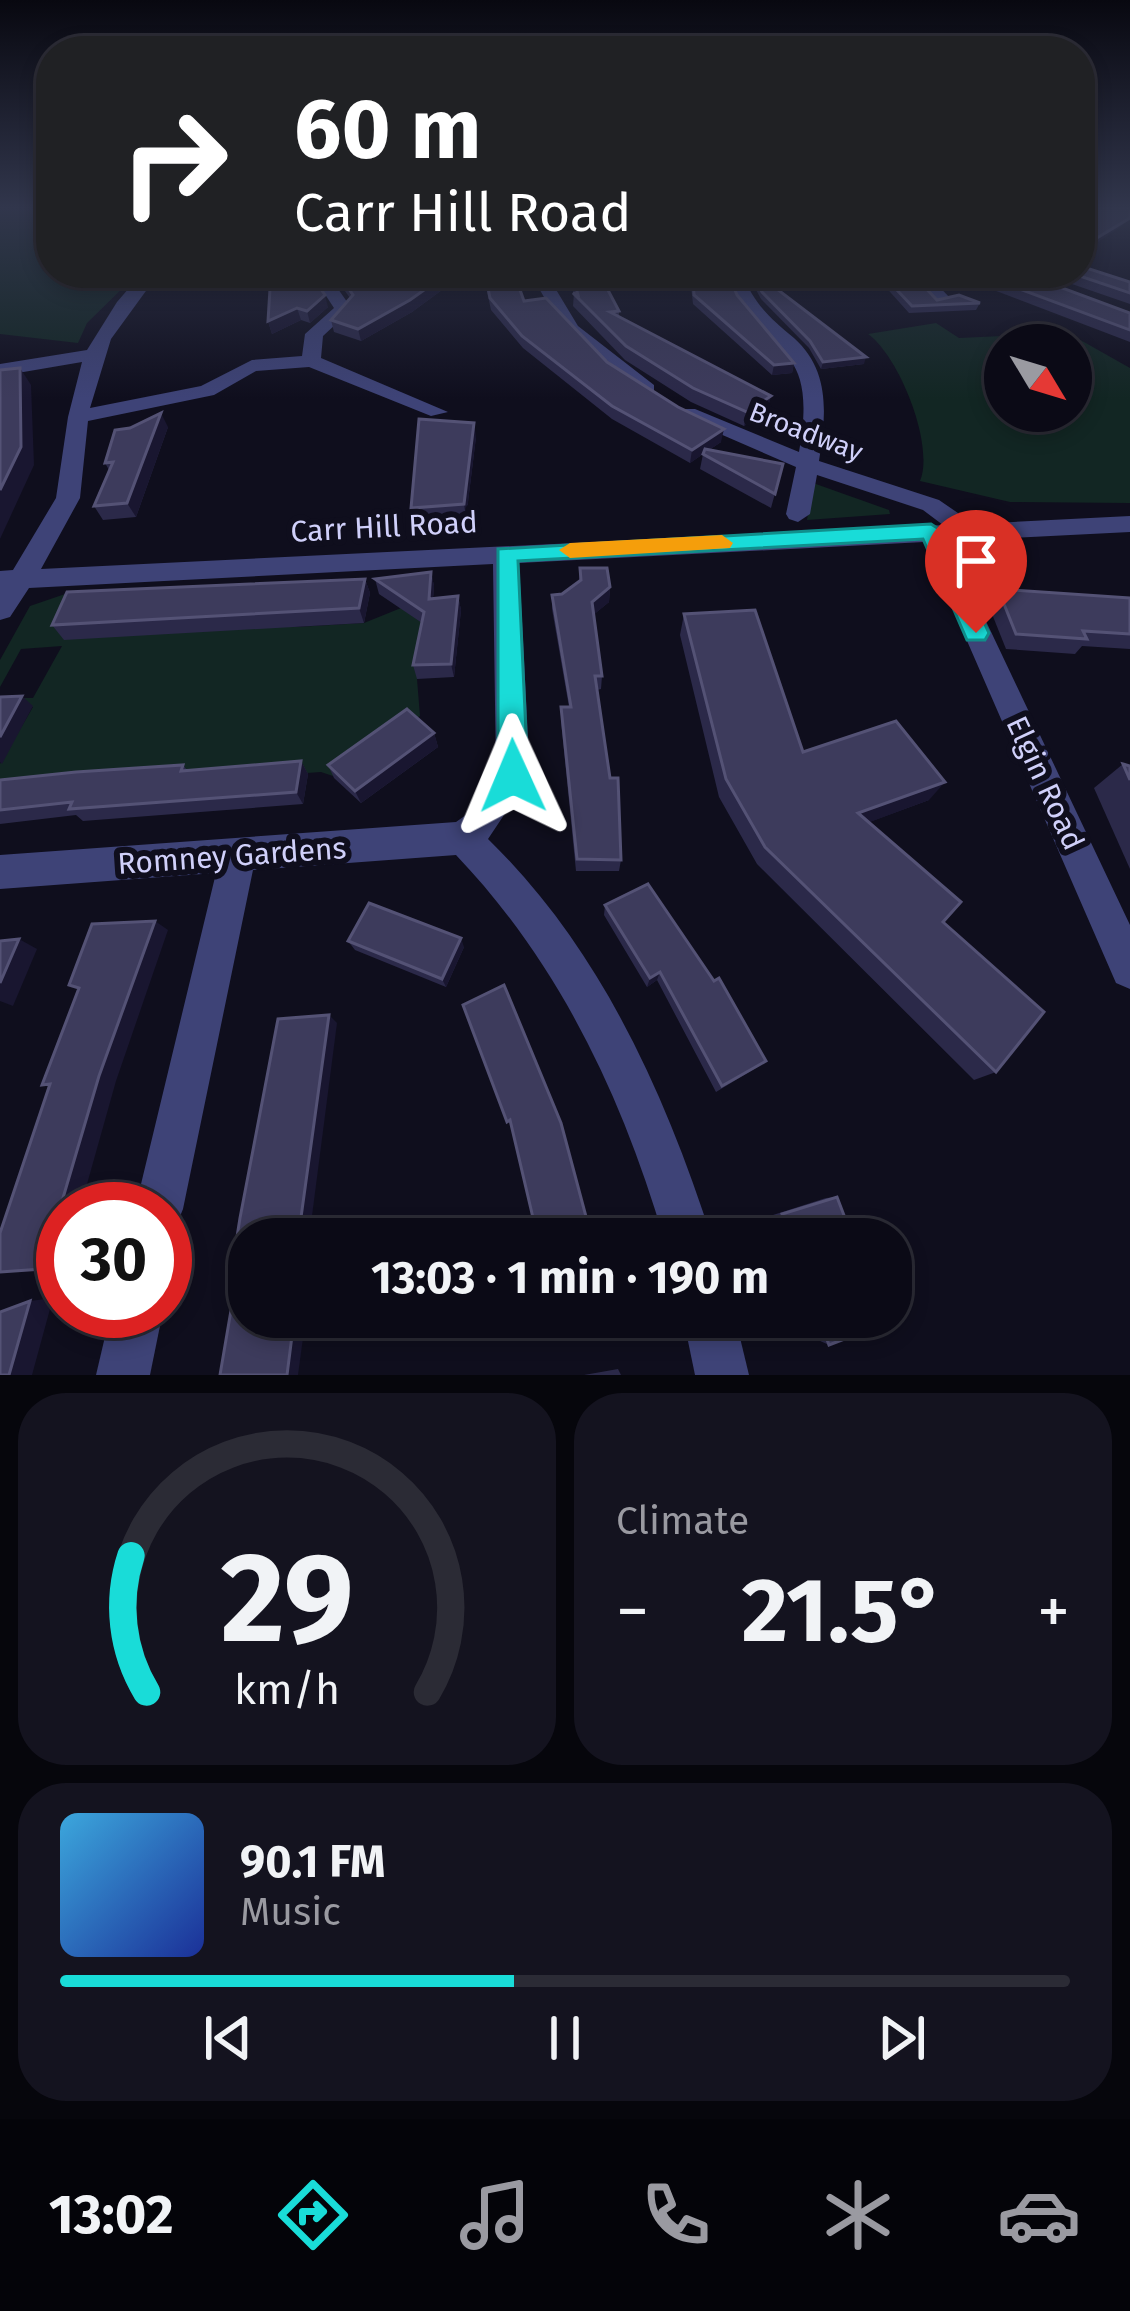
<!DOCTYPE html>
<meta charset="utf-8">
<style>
body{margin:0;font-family:"Fira Sans",sans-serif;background:#14131f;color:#f1f3f6;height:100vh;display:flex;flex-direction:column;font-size:45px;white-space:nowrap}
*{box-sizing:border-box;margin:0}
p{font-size:39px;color:#9a9aa1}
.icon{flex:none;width:66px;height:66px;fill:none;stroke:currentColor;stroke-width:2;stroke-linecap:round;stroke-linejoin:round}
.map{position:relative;height:1375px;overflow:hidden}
.panel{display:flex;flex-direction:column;gap:18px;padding:18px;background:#06060c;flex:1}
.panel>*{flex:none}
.top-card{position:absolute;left:36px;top:36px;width:1059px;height:252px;border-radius:48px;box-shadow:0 6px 18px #0003,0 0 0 3px #2b2b35;background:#202124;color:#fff;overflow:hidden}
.needle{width:78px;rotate:128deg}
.fabs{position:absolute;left:984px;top:324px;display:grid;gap:24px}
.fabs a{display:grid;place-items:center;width:108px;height:108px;border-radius:50%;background:#0b0a16;box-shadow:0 6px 18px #0003,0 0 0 3px #2b2b35;font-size:60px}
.speed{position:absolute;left:36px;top:1182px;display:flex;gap:24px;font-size:60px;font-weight:700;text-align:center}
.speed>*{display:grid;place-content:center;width:156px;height:156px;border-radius:50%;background:#0b0a16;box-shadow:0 6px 18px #0003,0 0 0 3px #2b2b35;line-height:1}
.speed .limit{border:18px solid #d22;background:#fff;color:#111}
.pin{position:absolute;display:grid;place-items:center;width:102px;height:102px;color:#fff;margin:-123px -51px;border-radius:50% 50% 50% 0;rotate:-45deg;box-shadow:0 0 12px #0007}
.pin .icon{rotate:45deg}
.me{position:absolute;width:132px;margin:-66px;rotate:359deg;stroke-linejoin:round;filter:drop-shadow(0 0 9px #0008)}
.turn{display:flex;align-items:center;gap:42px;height:252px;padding:0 60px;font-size:54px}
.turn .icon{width:156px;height:156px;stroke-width:2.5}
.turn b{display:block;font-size:84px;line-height:102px}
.big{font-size:90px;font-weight:700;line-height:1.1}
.panel .tile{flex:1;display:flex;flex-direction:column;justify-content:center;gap:18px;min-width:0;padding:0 42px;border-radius:48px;background:#14131f}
.panel .dial{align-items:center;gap:0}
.dial svg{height:312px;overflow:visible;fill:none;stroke:#2b2b35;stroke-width:7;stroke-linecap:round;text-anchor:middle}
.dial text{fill:#f1f3f6;stroke:none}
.song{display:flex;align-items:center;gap:36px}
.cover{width:144px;height:144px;border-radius:18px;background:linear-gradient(135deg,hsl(200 70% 55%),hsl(230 70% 35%))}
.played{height:12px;border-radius:6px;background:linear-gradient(90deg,#19dcd8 45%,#2b2b35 45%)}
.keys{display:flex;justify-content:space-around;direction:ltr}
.heat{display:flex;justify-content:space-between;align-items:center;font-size:66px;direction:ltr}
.panel .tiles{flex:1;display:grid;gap:18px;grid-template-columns:1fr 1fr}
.tile:last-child{grid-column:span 2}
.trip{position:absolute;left:228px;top:1218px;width:684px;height:120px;border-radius:48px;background:#0b0a16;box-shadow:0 6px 18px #0003,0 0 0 3px #2b2b35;font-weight:700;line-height:120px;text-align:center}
.menu{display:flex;height:192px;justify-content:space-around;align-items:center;background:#040409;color:#9a9aa1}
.menu .icon{width:84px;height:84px}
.menu .on{color:#19dcd8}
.menu b{font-size:54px;color:#f1f3f6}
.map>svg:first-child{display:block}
</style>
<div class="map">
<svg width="1130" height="1375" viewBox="0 0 1130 1375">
<rect width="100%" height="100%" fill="#0f0e1d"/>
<g fill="#122623" fill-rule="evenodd">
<polygon points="0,206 51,210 51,273 138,273 87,323 78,343 0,334"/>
<path d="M 936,323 L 959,338 L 1068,333 L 1130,368 L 1130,503 L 1010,502 L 920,481 C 935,445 899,356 868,334 ZM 1005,345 L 1071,345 L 1071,411 L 1005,411 Z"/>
<polygon points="813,483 889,510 890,514 807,520"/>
<polygon points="236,585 287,625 297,627 364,623 401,608 435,632 417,679 420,716 336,777 321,772 0,795 0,764 33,707 0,708 0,698 33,698 62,646 21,649 0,687 0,660 30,606 68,593"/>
</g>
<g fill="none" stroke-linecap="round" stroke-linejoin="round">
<g fill="#3e4377" fill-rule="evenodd">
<path d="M 142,273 L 159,273 L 111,339 L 90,408 L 201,386 L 252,360 L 302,356 L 305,334 L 334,308 L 311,273 L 327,273 L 352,309 L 323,336 L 321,358 L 448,412 L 431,416 L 309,367 L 256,371 L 214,395 L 88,421 L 80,498 L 41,569 L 943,525 L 923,510 L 817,475 L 810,514 L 798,522 L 789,519 L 786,514 L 796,467 L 681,417 L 681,409 L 695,409 L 799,452 C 821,329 757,363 726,273 L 742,273 C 754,304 769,317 794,338 C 831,371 826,416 819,461 L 939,500 L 974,524 L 1130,516 L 1130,532 L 948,541 L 1130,925 L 1130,989 L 1116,983 L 924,542 L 519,563 L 530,776 L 488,839 C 600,948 665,1093 712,1239 L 664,1239 C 622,1096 559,963 456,855 L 253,870 L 183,1209 L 176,1226 L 165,1230 L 165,1209 L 135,1209 L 216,873 L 0,889 L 0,855 L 456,822 L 473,810 L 496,773 L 493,564 L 29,588 L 10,617 L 0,620 L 0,571 L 13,570 L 56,498 L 68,417 L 82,362 L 0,376 L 0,364 L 87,350 L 117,302 Z"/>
<polygon points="530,273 546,273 578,326 654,385 654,393 640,393 565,333"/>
<polygon points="909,273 926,273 952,300 938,304"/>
<polygon points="111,1311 163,1311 150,1375 96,1375"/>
<polygon points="683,1317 735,1317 749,1375 695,1375"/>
</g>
</g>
<g fill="#2b2949">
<polygon points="271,273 328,307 310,323 301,320 272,334 268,321"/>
<polygon points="332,273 465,273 412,312 361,341 334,332 331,320 350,298"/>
<polygon points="483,273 514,273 524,301 721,442 709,450 783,464 771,508 700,469 703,454 690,463 612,419 523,348 491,310"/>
<polygon points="568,273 599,273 619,311 619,316 768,410 744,426 691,402 625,360 573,306 574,293"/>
<polygon points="683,273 728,273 737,295 794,363 792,373 772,375 693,304 691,287"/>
<polygon points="747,273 756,273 818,322 864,364 821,369 809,348 761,299"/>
<polygon points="822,273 854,273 853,276"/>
<polygon points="873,273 899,273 937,300 980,303 976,310 909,313"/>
<polygon points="949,273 1022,273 1130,313 1130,342"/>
<polygon points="1040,273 1080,273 1130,282 1130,304"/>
<polygon points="168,427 136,517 103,520 94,506 109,470 105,463"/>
<polygon points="476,437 466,518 414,522 411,508"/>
<polygon points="580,568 610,587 609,602 593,615 602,676 601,689 597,690 621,860 619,871 576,871 561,721 561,707 569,707 552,609 552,595 562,594 579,581"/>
<polygon points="431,572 434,586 433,599 458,596 461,610 454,677 417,679 413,665 422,623 379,594 375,579"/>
<polygon points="365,579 370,593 364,623 64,640 52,625"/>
<polygon points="998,589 1130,598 1130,649 1082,646 1075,654 1006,649 988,604"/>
<polygon points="684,614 803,752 929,800 869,822 943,922 996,1072 974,1080 757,864 719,797 680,635"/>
<polygon points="434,733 438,747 361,803 334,778 328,765"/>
<polygon points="301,761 308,774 303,804 83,821 76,815 0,824 0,780 183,765 187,770"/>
<polygon points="1123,764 1130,766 1130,869 1094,788"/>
<polygon points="605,905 759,1066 716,1092 657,980 647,987 604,915"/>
<polygon points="348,941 464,947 446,987 355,950"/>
<polygon points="837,1197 853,1239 782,1239 773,1215 826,1198"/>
<polygon points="809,1317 884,1317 829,1345 818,1340"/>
<polygon points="618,1369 621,1375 584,1375"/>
</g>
<g fill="#191630">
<polygon points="1127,218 1122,226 1080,254 1080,248"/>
<polygon points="448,273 465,273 412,312 361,341 358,329"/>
<polygon points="325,295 328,307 310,323 307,311"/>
<polygon points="297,308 301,320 272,334 268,321"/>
<polygon points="866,357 864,364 821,369 823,362"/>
<polygon points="794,363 792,373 772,375 774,365"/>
<polygon points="20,368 31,385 34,465 0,539 0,490"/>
<polygon points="771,396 768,410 744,426 747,412"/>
<polygon points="161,413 168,427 136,517 127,503"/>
<polygon points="474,423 476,437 466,518 464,504"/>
<polygon points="724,429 721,442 690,463 692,450"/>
<polygon points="431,572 434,586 432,613 429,599"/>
<polygon points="365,579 370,593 364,623 359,608"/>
<polygon points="610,587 609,602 591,617 592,602"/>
<polygon points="458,596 461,610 454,677 451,664"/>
<polygon points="22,696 33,706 2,764 0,762 0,737"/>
<polygon points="434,733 438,747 361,803 355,791"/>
<polygon points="301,761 308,774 303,804 296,792"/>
<polygon points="945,782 929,800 846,831 858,813"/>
<polygon points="155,921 168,930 116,1081 80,1209 63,1209 63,1267 42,1269 99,1076"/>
<polygon points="461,938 464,947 446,987 442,979"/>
<polygon points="19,939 37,949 13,1006 0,1001 0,983"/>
<polygon points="660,972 657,980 647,987 650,978"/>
<polygon points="329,1015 337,1023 309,1239 298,1239"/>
<polygon points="53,1298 32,1375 9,1375 30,1301"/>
<polygon points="287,1317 298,1317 297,1324 285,1328"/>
<polygon points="305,1323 298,1375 287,1375 293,1328"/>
</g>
<g fill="#3d3b5c" stroke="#545275" stroke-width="3">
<polygon points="1080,206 1130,206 1130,218 1080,248"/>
<polygon points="1080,266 1130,282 1130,293 1071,273 1080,273"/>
<polygon points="271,273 310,273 325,295 307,311 297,308 268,321"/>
<polygon points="338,273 448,273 410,300 358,329 331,320 353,295"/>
<polygon points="485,273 514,273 524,301 546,298 607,362 678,407 724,429 692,450 612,406 522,336 490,298"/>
<polygon points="572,273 599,273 619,311 610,312 771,396 747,412 693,388 626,346 573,293 578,295"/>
<polygon points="690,273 728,273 737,295 794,363 774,365 694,295 693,278"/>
<polygon points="752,273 756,273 866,357 823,362 810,341 762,292"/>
<polygon points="881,273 899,273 918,280 937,300 959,295 980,303 912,306"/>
<polygon points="977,273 1022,273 1130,313 1130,330"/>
<polygon points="20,368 21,447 0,490 0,370"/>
<polygon points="161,413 127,503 94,506 113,462 105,463 115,430 130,428"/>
<polygon points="419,419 474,423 464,504 411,508"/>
<polygon points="705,449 783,464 775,494 703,454"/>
<polygon points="580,568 607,568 610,587 592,602 602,676 595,676 610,778 618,778 621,860 577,859 561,707 571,707 552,595 562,594 581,580"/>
<polygon points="431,572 429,599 458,596 451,664 413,665 424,612 375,579"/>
<polygon points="365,579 359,608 52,625 67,592"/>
<polygon points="998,589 1130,598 1130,634 1083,631 1087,639 1016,634"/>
<polygon points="755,610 803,752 896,721 945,782 858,813 961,902 943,922 1044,1012 996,1072 765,847 726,779 684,614"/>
<polygon points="22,696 0,737 0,697"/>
<polygon points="407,709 434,733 355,791 328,765"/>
<polygon points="301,761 296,792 69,809 72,802 0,810 0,780 76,772 183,765 181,771"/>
<polygon points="1123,764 1130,766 1130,780"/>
<polygon points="648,884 714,981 719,978 766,1061 722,1086 660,972 650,978 605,905"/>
<polygon points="369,903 461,938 442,979 348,941"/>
<polygon points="155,921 99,1076 42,1269 0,1272 0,1233 50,1084 42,1085 79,988 69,985 92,924"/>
<polygon points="19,939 0,983 0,941"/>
<polygon points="504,985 561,1123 592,1239 538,1239 510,1120 507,1122 463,1005"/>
<polygon points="329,1015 298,1239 249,1239 249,1317 287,1317 285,1328 293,1328 287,1375 220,1375 236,1281 230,1281 240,1218 278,1019"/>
<polygon points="837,1197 853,1239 791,1239 782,1214"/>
<polygon points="30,1301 9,1375 0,1375 0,1312"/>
<polygon points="556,1317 576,1317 558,1325"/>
<polygon points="819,1317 884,1317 886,1323 829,1345"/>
</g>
<linearGradient id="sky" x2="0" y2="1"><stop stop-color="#080810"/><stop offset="0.52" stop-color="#31364c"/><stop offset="1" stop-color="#31364c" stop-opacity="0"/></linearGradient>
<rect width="1130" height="399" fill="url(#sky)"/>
<polygon fill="#19dcd8" stroke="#108f8c" stroke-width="3" points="931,524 942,531 989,633 985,640 967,640 923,539 518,561 528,776 523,786 513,789 502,786 498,776 498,549"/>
<polygon fill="#f59e0b" points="722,535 733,543 730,548 570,558 559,550 570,543"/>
<g text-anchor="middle" stroke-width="12" stroke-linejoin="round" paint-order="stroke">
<g font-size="27" fill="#d0d0fa" stroke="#0f0e1d">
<text transform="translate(806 432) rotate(21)" y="9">Broadway</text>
</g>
<g font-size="30" fill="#d0d0fa" stroke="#0f0e1d">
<text transform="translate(384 527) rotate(-3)" y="10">Carr Hill Road</text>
<text transform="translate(1045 783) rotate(65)" y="10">Elgin Road</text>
<text transform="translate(232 856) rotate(-4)" y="10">Romney Gardens</text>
</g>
</g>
</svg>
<div class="fabs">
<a><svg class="needle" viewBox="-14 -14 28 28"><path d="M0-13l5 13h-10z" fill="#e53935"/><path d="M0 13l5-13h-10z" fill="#9a9aa1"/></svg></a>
</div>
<div class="speed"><div class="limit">30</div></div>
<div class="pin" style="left:976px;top:633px;background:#d93025"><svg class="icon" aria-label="arrive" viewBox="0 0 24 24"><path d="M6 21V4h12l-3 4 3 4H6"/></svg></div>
<svg class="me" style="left:513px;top:776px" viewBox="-20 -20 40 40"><path d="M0-17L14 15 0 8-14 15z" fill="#19dcd8" stroke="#fff" stroke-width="4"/></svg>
<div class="trip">13:03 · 1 min · 190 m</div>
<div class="top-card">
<div class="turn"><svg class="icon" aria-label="right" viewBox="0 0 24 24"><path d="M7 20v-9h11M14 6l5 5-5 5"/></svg><div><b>60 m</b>Carr Hill Road</div></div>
</div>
</div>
<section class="panel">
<div class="tiles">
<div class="tile dial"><svg viewBox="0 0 100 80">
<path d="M14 69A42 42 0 1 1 86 69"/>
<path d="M14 69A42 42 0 0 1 10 34" stroke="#19dcd8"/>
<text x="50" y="56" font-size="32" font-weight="700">29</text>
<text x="50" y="72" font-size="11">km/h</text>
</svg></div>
<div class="tile"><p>Climate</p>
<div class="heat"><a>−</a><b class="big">21.5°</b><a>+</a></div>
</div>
<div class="tile">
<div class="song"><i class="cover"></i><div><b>90.1 FM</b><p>Music</p></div></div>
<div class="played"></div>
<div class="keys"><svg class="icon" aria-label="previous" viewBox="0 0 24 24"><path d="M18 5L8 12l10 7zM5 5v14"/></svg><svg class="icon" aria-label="pause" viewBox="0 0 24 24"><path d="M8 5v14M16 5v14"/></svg><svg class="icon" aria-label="next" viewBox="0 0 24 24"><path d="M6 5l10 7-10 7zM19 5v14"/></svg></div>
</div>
</div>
</section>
<nav class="menu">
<b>13:02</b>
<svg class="icon on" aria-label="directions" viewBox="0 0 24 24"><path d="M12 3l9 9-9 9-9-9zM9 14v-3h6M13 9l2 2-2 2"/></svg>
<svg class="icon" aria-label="music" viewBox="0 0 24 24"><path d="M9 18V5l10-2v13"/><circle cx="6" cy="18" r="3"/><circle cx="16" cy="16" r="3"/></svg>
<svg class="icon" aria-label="phone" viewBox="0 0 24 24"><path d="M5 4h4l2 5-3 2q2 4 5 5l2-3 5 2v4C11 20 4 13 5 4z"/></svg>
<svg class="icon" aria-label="climate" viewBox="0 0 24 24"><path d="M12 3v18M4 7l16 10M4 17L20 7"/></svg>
<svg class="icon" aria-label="car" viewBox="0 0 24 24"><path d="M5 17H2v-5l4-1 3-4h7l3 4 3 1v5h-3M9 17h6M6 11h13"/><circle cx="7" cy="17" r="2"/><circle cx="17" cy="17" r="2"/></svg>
</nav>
